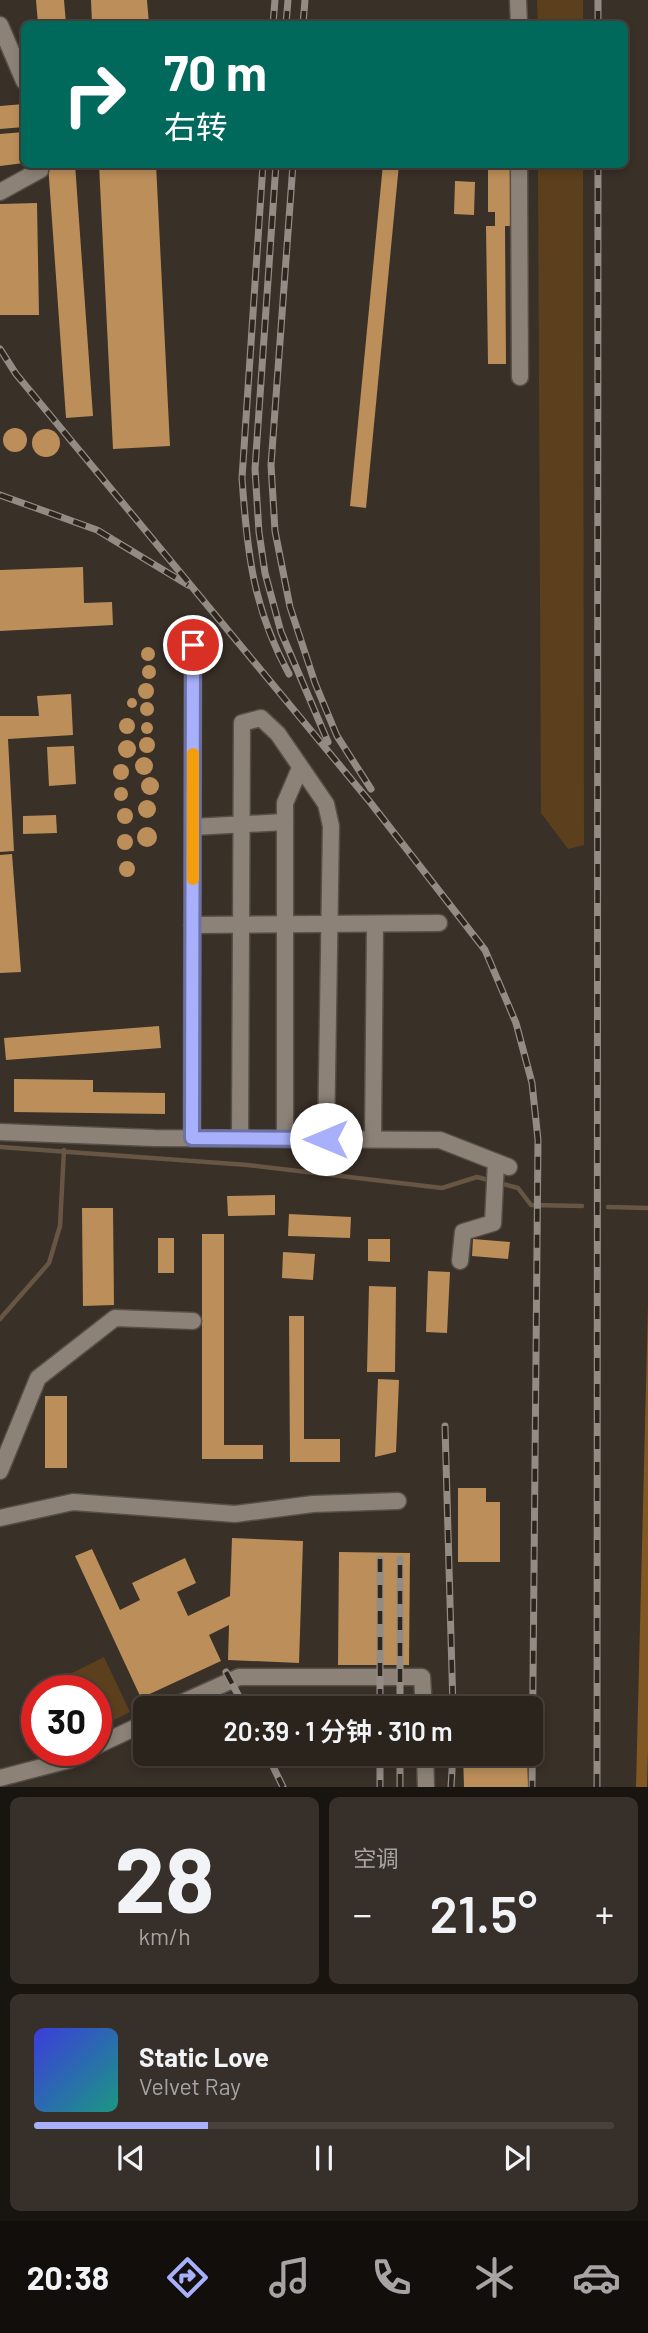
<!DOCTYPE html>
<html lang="zh">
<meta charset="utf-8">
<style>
body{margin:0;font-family:Barlow,"Noto Sans SC",sans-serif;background:#37302a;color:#f1f3f6;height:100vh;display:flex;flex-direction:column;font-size:26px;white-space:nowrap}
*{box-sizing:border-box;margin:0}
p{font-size:23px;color:#a6a4a4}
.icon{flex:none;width:38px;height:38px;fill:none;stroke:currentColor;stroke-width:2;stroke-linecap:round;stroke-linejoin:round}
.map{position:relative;height:1787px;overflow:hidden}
.sheet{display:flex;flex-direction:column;gap:10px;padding:10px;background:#181410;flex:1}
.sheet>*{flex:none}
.hud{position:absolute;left:21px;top:21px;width:607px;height:147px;border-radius:10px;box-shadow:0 4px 10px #0003,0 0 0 2px #47413b;background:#00695c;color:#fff;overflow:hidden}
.speed{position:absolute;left:21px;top:1675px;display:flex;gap:14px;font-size:35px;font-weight:700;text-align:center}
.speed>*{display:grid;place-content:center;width:91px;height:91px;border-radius:50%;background:#2b241d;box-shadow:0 4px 10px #0003,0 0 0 2px #47413b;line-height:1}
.speed .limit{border:10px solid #d22;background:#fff;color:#111}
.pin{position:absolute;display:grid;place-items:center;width:60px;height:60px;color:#fff;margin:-30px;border:4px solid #fff;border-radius:50%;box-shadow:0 2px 7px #0007}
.me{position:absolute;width:77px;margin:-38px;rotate:270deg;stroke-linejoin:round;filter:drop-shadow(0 0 5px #0008)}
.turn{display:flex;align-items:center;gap:24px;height:147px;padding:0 28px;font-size:32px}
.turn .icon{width:91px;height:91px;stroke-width:2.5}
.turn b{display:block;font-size:49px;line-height:60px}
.big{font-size:52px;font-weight:600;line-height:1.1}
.sheet .card{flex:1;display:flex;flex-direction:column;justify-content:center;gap:10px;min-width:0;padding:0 24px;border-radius:10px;background:#37302a}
.sheet .dial{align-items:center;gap:0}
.dial b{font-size:91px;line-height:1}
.song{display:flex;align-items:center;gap:21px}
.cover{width:84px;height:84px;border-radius:10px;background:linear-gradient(135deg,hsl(240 70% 55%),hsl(170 70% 35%))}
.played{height:7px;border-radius:4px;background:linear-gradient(90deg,#a8b0fc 30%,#47413b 30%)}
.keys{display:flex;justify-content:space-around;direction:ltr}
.heat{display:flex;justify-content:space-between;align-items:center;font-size:38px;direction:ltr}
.sheet .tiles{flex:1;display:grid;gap:10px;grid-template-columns:1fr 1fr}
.card:last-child{grid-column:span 2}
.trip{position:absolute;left:133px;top:1696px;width:410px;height:70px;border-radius:10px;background:#2b241d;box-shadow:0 4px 10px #0003,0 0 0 2px #47413b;font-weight:600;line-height:70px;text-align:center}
.dock{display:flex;height:112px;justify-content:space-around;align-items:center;background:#110e0c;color:#a6a4a4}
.dock .icon{width:49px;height:49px}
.dock .active{color:#a8b0fc}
.dock b{font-size:32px;color:#f1f3f6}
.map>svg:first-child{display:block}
</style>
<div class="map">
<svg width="648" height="1787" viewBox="0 0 648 1787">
<rect width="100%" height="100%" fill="#393027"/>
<g fill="#5c3f1c">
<polygon points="537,0 583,0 583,24 538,24"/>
<polygon points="538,165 583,165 584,845 568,849 541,813"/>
<polygon points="104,1657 130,1712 96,1729 96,1690 38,1690"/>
</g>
<polygon fill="#815722" points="648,1305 648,1750 647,1787 636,1787"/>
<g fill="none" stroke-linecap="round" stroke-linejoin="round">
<g stroke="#675644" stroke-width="4.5">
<polyline points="0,1147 248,1165 442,1188 477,1177 518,1188 531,1205 582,1206"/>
<polyline points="608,1207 648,1208"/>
<polyline points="0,1319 49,1263 60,1226 64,1150"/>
</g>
</g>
<g fill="#bc8e5a">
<polygon points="36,0 64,0 66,24 38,24"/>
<polygon points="91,0 147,0 149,24 92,24"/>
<polygon points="24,104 24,127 0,129 0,106"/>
<polygon points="24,132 24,163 0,166 0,134"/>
<polygon points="48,164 75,164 93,416 66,418"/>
<polygon points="99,164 156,164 170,446 113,449"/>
<polygon points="383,164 399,164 366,508 350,506"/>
<polygon points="488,168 513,168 513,226 505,226 506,364 488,364 486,226 495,226 495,212 488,212"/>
<polygon points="455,181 475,182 474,215 454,214"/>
<polygon points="37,203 39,315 0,315 0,204"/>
<circle cx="15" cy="440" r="12"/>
<circle cx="46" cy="443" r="14"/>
<polygon points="83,567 84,603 112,602 113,625 0,631 0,570"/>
<circle cx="148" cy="654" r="7"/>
<circle cx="149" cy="672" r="7"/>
<circle cx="146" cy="691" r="8"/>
<polygon points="71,694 73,735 8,739 14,851 0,852 0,716 39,716 37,696"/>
<circle cx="132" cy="703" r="5"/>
<circle cx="147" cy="709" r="7"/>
<circle cx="127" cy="726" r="8"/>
<circle cx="147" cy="728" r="6"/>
<circle cx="147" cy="745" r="8"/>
<circle cx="127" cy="749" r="9"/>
<polygon points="74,746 76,784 49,786 47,747"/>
<circle cx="144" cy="766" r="9"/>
<circle cx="121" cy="772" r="8"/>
<circle cx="150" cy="786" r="9"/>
<circle cx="121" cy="794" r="7"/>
<circle cx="147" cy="809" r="9"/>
<circle cx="125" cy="816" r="8"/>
<polygon points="56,815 57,833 23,834 23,816"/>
<circle cx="147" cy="837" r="10"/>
<circle cx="125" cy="842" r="8"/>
<polygon points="12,854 21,972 0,973 0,855"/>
<circle cx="127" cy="869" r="8"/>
<polygon points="159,1026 161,1048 6,1060 4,1038"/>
<polygon points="14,1079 93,1080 93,1092 165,1093 165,1114 14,1112"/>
<polygon points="275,1195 275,1215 228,1216 227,1196"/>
<polygon points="82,1208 113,1208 114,1305 83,1306"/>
<polygon points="289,1214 351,1217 350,1238 288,1236"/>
<polygon points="202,1234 224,1234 224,1445 263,1445 263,1459 202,1459"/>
<rect x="158" y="1238" width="16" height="35"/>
<polygon points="368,1239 390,1239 390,1262 368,1261"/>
<polygon points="473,1239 510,1242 508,1259 472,1256"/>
<polygon points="283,1252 315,1254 313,1280 282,1278"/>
<polygon points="428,1271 450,1272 447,1333 426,1332"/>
<polygon points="369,1286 396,1287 395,1372 367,1372"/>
<polygon points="289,1316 304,1316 304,1439 340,1439 340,1462 290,1462"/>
<polygon points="378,1379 399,1380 396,1452 375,1457"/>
<rect x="45" y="1396" width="22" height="72"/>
<polygon points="458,1488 486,1488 486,1502 500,1502 500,1562 458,1562"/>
<polygon points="232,1538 303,1541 299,1663 228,1660 229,1625 209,1635 221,1661 141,1698 75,1556 92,1549 120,1610 140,1600 132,1583 185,1558 196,1583 177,1592 188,1616 230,1596"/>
<polygon points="339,1552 410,1553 409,1665 338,1665"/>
<polygon points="463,1754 527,1754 528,1787 464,1787"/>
</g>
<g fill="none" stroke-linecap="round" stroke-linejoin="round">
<defs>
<g id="minor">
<polyline points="518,0 519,24"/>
<polyline points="0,25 24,81"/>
<polyline points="519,164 520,377"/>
<polyline points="0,192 40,170 39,164"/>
<polyline points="193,827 285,822"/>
<polyline points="192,925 439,923"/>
<polyline points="0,1132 154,1138 440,1140 509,1167"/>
<polyline points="192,1138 193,645"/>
<polyline points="240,1138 242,723 261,718 278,734 326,804 331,826 326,1139"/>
<polyline points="285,1139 285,803 300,768"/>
<polyline points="373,1139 375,924"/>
<polyline points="460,1261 463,1232 493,1223 496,1162"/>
<polyline points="0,1471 38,1378 115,1318 193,1321"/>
<polyline points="0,1518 73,1502 235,1514 313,1504 398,1501"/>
<polyline points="170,1708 239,1677 422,1677 424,1708"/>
<polyline points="96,1746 145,1723"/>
<polyline points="425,1754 426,1787"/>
<polyline points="0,1778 69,1760 89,1750"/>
</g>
</defs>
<use href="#minor" stroke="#564e47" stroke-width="19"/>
<use href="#minor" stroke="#8c8277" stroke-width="16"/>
<defs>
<g id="rail">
<polyline points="273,24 275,0"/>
<polyline points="286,24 288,0"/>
<polyline points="303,24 305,0"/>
<polyline points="598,24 598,0"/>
<path d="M 263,164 L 242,478 C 247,552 253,608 289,674"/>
<polyline points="276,164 255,469 259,532 265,573 281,632 328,742"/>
<polyline points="293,164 271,465 275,531 290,607 315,683 337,736 371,789"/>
<polyline points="0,349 16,374 370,802 485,950 516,1023 532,1083 538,1140 532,1787"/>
<polyline points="0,495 97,530 188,585"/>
<polyline points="445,1426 453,1708"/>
<polyline points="380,1559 380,1708"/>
<polyline points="226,1672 245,1708"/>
<polyline points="400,1708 400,1559"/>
<polyline points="267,1754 283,1787"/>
<polyline points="380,1754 380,1787"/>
<polyline points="400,1787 400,1754"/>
<polyline points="451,1787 453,1754"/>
<polyline points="597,1787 598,164"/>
</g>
</defs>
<use href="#rail" stroke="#938c85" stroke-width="7"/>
<use href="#rail" stroke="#2e261e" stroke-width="4.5" stroke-dasharray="13" stroke-linecap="butt"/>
</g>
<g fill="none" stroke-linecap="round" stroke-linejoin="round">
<defs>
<polyline id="route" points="193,645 192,1138 326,1139"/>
</defs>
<use href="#route" stroke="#6d72a4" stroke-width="18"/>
<use href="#route" stroke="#a8b0fc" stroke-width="12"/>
<polyline stroke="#f59e0b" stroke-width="12" points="193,879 193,754"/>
</g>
</svg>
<div class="speed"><div class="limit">30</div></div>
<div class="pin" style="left:193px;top:645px;background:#d93025"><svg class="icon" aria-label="arrive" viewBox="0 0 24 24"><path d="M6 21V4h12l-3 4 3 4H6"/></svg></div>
<svg class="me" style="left:326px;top:1139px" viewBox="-20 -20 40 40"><circle r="19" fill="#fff"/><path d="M0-13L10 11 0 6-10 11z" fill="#a8b0fc"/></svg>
<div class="trip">20:39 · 1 分钟 · 310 m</div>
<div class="hud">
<div class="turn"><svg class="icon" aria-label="right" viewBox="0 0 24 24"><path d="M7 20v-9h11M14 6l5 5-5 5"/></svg><div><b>70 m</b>右转</div></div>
</div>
</div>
<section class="sheet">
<div class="tiles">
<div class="card dial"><b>28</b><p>km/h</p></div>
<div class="card"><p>空调</p>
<div class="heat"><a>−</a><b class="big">21.5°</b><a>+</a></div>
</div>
<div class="card">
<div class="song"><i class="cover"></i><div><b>Static Love</b><p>Velvet Ray</p></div></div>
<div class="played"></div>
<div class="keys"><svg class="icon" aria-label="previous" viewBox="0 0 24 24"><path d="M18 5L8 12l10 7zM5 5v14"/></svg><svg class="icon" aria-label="pause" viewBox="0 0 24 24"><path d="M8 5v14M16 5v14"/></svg><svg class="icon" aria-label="next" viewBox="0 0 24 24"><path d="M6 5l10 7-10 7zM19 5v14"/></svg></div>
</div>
</div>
</section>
<nav class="dock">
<b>20:38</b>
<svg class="icon active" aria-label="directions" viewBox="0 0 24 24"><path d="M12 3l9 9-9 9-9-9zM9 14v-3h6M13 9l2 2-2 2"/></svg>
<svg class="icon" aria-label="music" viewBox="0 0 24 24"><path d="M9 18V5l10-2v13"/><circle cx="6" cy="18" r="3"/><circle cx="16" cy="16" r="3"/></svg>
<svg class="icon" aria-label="phone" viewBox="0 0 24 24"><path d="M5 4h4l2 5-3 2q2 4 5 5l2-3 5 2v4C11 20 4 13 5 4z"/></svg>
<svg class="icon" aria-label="climate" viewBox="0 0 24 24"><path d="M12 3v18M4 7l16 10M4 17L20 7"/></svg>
<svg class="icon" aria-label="car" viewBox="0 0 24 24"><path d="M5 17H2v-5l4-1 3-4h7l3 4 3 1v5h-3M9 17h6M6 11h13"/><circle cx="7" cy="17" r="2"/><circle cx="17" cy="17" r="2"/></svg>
</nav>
